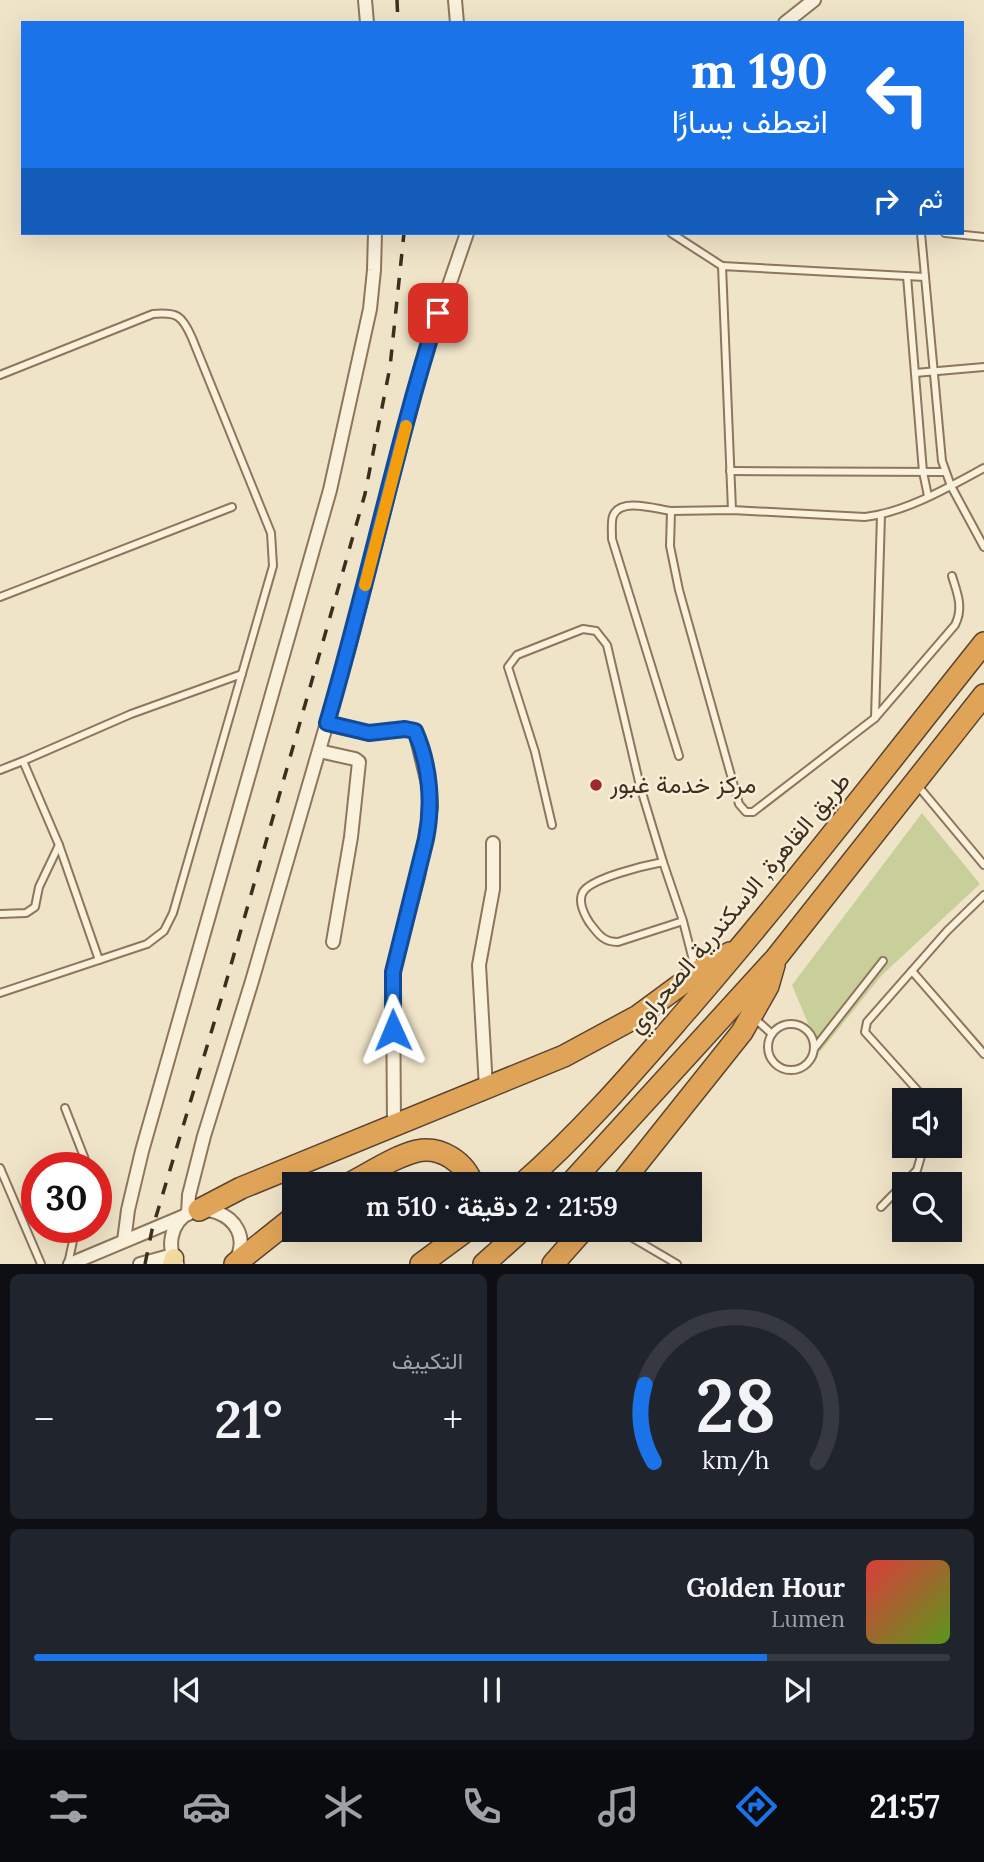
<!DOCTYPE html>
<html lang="ar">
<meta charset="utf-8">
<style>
body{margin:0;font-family:Lora,Vazirmatn,serif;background:#20242c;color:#f1f3f6;direction:rtl;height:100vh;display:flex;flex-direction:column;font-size:26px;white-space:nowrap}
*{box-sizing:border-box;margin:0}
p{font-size:23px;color:#9ea1a6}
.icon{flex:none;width:38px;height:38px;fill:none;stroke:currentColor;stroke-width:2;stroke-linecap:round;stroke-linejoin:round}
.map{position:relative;height:1264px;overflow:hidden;direction:ltr}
.panel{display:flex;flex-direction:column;gap:10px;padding:10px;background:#0d0f14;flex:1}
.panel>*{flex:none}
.top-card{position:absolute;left:21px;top:21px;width:943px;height:214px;border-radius:0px;box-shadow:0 7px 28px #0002;direction:rtl;background:#1a73e8;color:#fff;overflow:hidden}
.controls{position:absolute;left:892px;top:1088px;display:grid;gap:14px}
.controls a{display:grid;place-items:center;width:70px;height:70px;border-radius:0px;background:#171b24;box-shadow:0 7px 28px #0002;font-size:35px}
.speed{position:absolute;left:21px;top:1152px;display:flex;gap:14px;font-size:35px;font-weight:700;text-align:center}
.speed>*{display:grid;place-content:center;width:91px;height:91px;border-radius:50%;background:#171b24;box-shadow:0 7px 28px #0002;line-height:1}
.speed .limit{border:10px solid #d22;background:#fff;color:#111}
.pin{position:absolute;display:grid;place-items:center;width:60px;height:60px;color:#fff;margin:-30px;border-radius:14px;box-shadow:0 4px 10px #0006}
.me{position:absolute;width:77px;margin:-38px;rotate:359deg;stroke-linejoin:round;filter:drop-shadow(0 0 5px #0008)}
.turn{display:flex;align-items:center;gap:24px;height:147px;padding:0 21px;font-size:32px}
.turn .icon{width:91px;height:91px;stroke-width:2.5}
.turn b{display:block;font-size:49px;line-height:60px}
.then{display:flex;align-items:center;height:66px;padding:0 21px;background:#0003;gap:14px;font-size:26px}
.big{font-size:52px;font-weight:600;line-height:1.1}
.panel .widget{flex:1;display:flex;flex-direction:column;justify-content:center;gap:10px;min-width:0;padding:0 24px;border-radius:10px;background:#20242c}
.panel .dial{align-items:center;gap:0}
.dial svg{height:182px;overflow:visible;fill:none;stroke:#363941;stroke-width:7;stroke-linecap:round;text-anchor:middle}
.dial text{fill:#f1f3f6;stroke:none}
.song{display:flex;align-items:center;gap:21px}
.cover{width:84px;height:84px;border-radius:10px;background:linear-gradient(135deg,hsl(0 70% 55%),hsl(90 70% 35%))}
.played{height:7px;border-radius:4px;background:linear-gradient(90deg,#1a73e8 80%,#363941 80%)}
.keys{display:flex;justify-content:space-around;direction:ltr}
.heat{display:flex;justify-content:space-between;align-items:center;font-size:38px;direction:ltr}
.panel .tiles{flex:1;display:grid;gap:10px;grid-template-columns:1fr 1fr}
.widget:last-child{grid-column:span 2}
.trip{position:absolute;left:282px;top:1172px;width:420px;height:70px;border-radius:0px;background:#171b24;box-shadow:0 7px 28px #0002;font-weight:600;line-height:70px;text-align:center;direction:rtl}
.tabs{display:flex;height:112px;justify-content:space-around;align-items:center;background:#090b0e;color:#9ea1a6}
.tabs .icon{width:49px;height:49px}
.tabs .active{color:#1a73e8}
.tabs b{font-size:32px;color:#f1f3f6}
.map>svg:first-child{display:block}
</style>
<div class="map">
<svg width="984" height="1264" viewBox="0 0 984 1264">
<rect width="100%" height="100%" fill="#f0e4c8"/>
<polygon fill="#c9cf9b" points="922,813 980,884 882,975 820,1052 792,985"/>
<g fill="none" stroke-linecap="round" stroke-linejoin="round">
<defs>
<g id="service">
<polyline points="671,233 722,266"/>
<polyline points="921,233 942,461 951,486 984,547"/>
<polyline points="945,233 984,237"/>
<polyline points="907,276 923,472 928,496"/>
<polyline points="915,373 984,367"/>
<path d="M 0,375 L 153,314 C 177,312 182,315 192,338 L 271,533 L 273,566 L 173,913 L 164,931 L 147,944 L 0,993"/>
<polyline points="730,471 945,472"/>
<polyline points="732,510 722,266 925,277"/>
<path d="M 671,511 C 656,509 620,497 613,516 C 611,522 612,531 612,539 L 679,756"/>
<path d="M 881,515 L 875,718 L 753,812 L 746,812 L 739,804 L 679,590 L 670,546 L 671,511 L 732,510 L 865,517 C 906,512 947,488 984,468"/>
<polyline points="0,597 232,507"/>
<path d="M 875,718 L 955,625 C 964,607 957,593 952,576"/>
<polyline points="23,761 131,714 242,674"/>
<polyline points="0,770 23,761 59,845 99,960"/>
<polyline points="918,786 984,865"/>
<polyline points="552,825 535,752 508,667 517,655 583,629 596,631 607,645 640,786 663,862"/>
<polyline points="0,914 26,913 35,907 39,887 59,845"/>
<path d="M 683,921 L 618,942 C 603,942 598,934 589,922 C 584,914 578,901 583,892 C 591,878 647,865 663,862 L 683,921 L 695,968"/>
<polyline points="912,971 984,1054"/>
<polyline points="753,1017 772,1034"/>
<circle cx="791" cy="1047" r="23"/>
<polyline points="814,1049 883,961"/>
<polyline points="927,1101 865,1032 867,1022 947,931 984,895"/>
<polyline points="65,1108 88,1167"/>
<polyline points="0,1168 41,1264"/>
<polyline points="881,1207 917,1170 924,1146"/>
<polyline points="619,1230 677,1264"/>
<polyline points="68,1264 76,1227"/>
</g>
<g id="minor">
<polyline points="365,0 367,23"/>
<polyline points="455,0 457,23"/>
<polyline points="785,23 814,0"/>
<polyline points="327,724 369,733 405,729 415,731 430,792 431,807 418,877 393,972 394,1126"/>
<polyline points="319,751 355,759 359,762 351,837 333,942"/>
<polyline points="486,1088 479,965 493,889 493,843"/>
<polyline points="188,1214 189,1195 204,1136 252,981 349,647 422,364 467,233"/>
<polyline points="124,1241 128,1210 142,1151 330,490 370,309 374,270 375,233"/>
<path d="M 177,1263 C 171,1254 170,1245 172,1236 C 183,1187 260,1214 236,1260"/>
<polyline points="70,1264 182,1217"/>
<polyline points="140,1264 173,1255"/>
</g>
<polyline id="primary" points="172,1264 174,1258"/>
<g id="motorway">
<path d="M 347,1185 C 369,1174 393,1157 417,1151 C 441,1146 465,1162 473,1185"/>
<path d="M 521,1185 C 582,1132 633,1072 686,1011 C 789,892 886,766 984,643"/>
<polyline points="569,1185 776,958 984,695"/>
<polyline points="620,1185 742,1032 768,986 774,965"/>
<polyline points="199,1210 241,1188 564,1056 638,1016 706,966 730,953"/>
<polyline points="235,1264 294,1217"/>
<polyline points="421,1264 467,1230"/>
<polyline points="484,1264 522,1230"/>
<polyline points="553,1264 583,1230"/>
</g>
</defs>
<use href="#service" stroke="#8d765c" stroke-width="10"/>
<use href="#minor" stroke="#8d765c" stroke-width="16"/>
<use href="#primary" stroke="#5b4430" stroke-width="21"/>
<use href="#motorway" stroke="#5b4430" stroke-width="24"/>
<use href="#service" stroke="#faf1dc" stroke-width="6"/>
<use href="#minor" stroke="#faf1dc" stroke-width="12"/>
<use href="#primary" stroke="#f3d9a0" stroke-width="18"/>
<use href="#motorway" stroke="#e0a458" stroke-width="21"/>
<g stroke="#3d2e20" stroke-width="3.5" stroke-dasharray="12 12" stroke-linecap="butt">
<polyline points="397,0 398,23"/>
<polyline points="145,1264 152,1230 223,993 365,494 390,367 404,233"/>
</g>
</g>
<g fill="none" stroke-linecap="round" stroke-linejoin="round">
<defs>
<path id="route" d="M 393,1030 L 393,972 L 426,839 C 433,804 430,765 415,731 L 405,729 L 369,733 L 327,723 C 367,587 395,448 438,313"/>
</defs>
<use href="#route" stroke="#114b97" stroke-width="18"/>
<use href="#route" stroke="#1a73e8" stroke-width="12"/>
<polyline stroke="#f59e0b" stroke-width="12" points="365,585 406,426"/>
</g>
<circle fill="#9e2a2b" stroke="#f7eed8" stroke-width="2.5" cx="596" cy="785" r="7"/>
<g text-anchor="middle" stroke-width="5" stroke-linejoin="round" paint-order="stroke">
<g font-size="24" fill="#3d2e20" stroke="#f7eed8" text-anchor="start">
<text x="610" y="793">مركز خدمة غبور</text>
</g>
<g font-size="24" fill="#3d2e20" stroke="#f7eed8">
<text transform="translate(739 903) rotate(-50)" y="8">طريق القاهرة, الاسكندرية الصحراوي</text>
</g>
</g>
</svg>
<div class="controls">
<a><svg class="icon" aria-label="sound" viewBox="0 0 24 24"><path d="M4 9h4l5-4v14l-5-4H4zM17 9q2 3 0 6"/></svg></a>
<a><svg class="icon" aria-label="search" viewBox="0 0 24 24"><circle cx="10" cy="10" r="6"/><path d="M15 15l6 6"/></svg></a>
</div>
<div class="speed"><div class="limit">30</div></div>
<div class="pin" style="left:438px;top:313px;background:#d93025"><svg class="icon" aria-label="arrive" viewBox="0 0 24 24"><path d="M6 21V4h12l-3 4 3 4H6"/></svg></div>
<svg class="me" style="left:393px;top:1030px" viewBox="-20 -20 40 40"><path d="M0-17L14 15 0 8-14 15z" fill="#1a73e8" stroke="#fff" stroke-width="4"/></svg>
<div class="trip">21:59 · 2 دقيقة · 510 m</div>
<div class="top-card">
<div class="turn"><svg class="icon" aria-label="left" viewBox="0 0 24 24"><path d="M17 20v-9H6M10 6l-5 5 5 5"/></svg><div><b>190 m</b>انعطف يسارًا</div></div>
<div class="then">ثم<svg class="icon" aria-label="right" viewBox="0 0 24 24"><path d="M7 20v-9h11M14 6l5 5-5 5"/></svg></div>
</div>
</div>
<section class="panel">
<div class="tiles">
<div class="widget dial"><svg viewBox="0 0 100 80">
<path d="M14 69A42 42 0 1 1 86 69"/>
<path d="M14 69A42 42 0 0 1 10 35" stroke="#1a73e8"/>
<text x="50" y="56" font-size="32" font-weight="700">28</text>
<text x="50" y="72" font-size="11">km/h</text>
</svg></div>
<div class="widget"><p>التكييف</p>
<div class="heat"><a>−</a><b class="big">21°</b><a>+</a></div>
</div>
<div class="widget">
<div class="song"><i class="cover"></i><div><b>Golden Hour</b><p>Lumen</p></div></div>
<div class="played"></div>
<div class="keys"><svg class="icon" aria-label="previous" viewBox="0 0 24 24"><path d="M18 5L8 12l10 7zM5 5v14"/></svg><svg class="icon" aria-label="pause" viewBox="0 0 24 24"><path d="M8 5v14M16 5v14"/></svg><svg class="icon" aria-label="next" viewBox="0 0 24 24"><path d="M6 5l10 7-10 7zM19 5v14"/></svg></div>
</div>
</div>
</section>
<nav class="tabs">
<b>21:57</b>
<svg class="icon active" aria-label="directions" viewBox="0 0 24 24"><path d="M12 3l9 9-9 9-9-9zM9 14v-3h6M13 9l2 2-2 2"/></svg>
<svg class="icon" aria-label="music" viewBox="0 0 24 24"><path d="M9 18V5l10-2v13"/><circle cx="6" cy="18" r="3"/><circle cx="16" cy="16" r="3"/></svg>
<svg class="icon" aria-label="phone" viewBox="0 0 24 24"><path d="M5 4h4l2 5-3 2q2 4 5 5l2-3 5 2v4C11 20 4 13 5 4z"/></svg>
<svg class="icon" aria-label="climate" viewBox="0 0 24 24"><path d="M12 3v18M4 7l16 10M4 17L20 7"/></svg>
<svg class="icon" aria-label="car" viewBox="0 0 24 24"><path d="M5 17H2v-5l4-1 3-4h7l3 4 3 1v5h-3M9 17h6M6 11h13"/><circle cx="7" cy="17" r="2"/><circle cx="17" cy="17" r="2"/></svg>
<svg class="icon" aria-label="filters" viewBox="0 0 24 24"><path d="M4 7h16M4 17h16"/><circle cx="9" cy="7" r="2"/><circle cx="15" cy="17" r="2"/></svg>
</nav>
